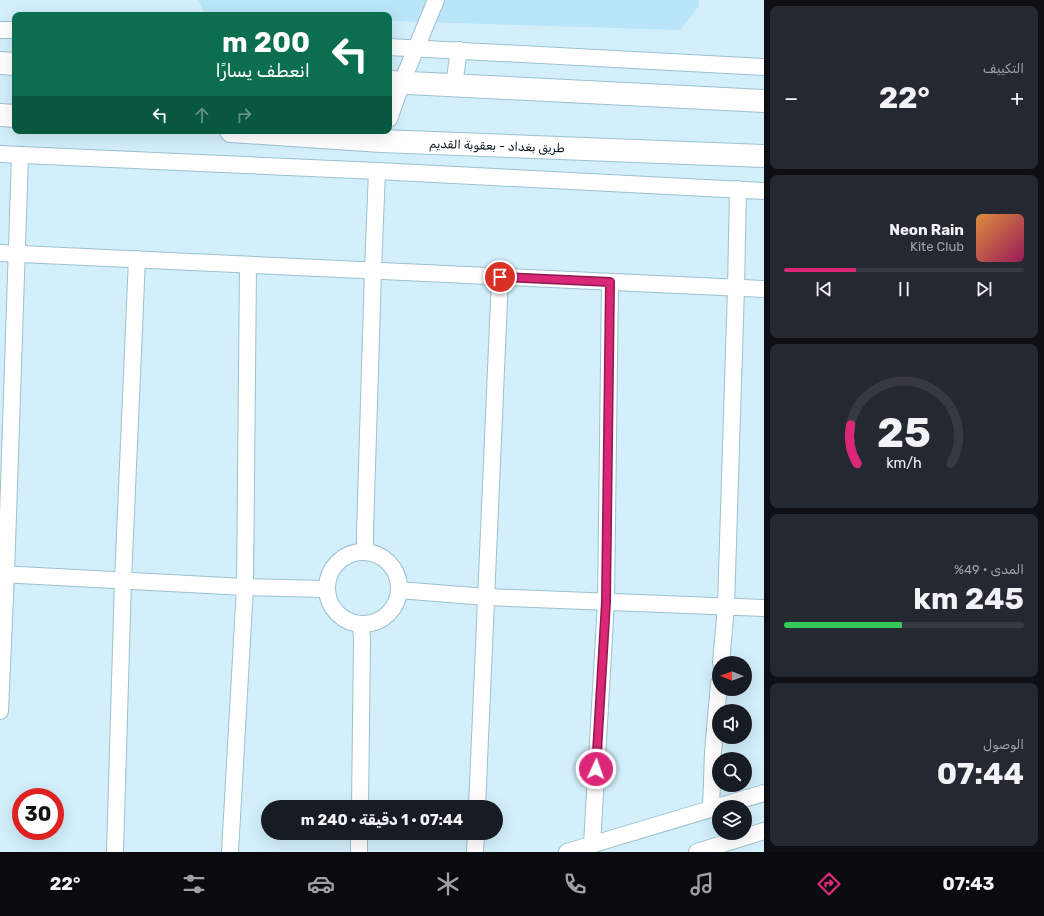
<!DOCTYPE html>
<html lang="ar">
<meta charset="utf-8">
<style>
body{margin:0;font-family:Rubik,Cairo,sans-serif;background:#242831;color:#f1f3f6;direction:rtl;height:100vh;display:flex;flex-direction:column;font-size:15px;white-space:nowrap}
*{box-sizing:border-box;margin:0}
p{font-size:13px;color:#9ea1a6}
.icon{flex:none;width:22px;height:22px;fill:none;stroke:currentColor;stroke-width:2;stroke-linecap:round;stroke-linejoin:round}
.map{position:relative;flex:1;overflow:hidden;direction:ltr}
.drawer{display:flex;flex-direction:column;gap:6px;padding:6px;background:#0d0f14;width:280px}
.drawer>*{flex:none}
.hud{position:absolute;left:12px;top:12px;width:380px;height:122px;border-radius:8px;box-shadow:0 4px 16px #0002;direction:rtl;background:#0b6e4f;color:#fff;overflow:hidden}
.needle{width:26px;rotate:271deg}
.controls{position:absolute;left:712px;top:656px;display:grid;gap:8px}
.controls a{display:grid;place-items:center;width:40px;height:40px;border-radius:50%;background:#171b24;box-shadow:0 4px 16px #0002;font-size:20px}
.speed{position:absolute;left:12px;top:788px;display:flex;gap:8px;font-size:20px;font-weight:700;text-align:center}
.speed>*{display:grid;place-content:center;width:52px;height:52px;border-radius:50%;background:#171b24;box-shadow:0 4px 16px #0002;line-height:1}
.speed .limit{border:6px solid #d22;background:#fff;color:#111}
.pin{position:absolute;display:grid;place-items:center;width:34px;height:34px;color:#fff;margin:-17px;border:2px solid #fff;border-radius:50%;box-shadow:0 1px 4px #0007}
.me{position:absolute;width:44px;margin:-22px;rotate:3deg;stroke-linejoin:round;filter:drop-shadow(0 0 3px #0008)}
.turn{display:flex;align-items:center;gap:14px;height:84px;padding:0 16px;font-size:18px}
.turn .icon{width:52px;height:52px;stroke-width:2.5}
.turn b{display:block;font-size:28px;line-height:34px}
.lanes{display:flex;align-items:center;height:38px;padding:0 16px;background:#0003;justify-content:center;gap:20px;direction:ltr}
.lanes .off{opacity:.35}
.big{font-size:30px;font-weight:700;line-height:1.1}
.drawer .tile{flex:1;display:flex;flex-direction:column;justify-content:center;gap:6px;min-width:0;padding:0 14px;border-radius:8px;background:#242831}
.drawer .dial{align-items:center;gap:0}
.dial svg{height:104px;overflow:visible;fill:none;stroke:#363941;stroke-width:7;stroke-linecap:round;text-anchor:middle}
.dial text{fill:#f1f3f6;stroke:none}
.song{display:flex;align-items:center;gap:12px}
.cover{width:48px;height:48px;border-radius:6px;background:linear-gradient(135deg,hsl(30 70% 55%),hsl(330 70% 35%))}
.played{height:4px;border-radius:2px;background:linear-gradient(90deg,#db2777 30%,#363941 30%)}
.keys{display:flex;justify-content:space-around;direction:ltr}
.heat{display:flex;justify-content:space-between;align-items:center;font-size:22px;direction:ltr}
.charge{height:6px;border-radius:3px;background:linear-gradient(90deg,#34c759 49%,#363941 0)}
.trip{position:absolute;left:261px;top:800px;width:242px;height:40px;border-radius:20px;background:#171b24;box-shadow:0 4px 16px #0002;font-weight:700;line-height:40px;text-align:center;direction:rtl}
.dock{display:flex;height:64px;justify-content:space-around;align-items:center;background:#090b0e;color:#9ea1a6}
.dock .icon{width:28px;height:28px}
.dock .current{color:#db2777}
.dock b{font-size:18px;color:#f1f3f6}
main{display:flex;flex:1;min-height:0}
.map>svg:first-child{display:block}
</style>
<main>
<section class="drawer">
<div class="tile"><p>التكييف</p>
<div class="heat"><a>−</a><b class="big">22°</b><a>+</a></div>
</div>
<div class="tile">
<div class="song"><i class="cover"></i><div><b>Neon Rain</b><p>Kite Club</p></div></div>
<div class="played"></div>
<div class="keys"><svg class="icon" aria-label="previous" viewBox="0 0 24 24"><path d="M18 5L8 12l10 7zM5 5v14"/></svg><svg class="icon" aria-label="pause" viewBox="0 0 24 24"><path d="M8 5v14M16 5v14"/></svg><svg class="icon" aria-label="next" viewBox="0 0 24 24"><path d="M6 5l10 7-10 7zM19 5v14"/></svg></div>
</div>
<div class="tile dial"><svg viewBox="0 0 100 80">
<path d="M14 69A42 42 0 1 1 86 69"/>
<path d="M14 69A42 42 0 0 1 9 39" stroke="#db2777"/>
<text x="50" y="56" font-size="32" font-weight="700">25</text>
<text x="50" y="72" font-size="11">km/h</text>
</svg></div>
<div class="tile"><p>المدى · 49%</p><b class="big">245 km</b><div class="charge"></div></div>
<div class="tile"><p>الوصول</p><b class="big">07:44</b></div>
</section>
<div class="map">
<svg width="764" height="852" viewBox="0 0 764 852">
<rect width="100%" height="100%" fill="#d2effb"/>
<polygon fill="#b8e5f8" points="198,0 699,0 699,6 680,30 389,21 389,15 206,15"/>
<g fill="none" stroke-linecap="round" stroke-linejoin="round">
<defs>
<g id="minor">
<polyline points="0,30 15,30"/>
<polyline points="389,47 764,67"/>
<polyline points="454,85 459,50"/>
<polyline points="389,119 402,82 436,0"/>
<polyline points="0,154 377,171 764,191"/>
<polyline points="0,253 764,289"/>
<circle cx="363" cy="588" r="36"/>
<polyline points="365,552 365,532 373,271 377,171"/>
<polyline points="0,574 245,587 325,589"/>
<polyline points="399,590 486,597 764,608"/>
<polyline points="721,663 726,606 736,288 738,189"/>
<polyline points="0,711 6,574 20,156"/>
<polyline points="360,807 362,640 361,625"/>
<polyline points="477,807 500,277"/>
<polyline points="711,809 713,752 719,683"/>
<polyline points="592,845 606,602 610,282"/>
<polyline points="115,852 123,580 137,259"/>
<polyline points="230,852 245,587 248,265"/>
<polyline points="359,852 359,833"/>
<polyline points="475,852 476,833"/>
<polyline points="567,852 764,793"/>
<polyline points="697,852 764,831"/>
</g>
<g id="highway">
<polyline points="0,63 15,64"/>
<polyline points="389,82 764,101"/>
<polyline points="0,115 15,116"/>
<polyline points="231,131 381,141 764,156"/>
</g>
</defs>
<use href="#minor" stroke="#9dc0cf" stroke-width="18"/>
<use href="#highway" stroke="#9dc0cf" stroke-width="24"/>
<use href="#minor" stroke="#fff" stroke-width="16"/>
<use href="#highway" stroke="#fff" stroke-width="22"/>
</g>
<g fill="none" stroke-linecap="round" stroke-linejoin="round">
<defs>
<polyline id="route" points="500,277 610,282 606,602 596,769"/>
</defs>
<use href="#route" stroke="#8e194d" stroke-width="10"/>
<use href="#route" stroke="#db2777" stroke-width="7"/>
</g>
<g text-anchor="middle" stroke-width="3" stroke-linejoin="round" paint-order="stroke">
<g font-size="12" fill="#07141a" stroke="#fff">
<text transform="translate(497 146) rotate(2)" y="4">طريق بغداد - بعقوبة القديم</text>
</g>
</g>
</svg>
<div class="controls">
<a><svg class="needle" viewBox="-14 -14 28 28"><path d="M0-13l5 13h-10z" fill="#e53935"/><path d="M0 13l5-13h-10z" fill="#9ea1a6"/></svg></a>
<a><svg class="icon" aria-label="sound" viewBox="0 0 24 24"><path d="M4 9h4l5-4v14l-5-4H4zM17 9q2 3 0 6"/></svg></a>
<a><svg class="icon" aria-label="search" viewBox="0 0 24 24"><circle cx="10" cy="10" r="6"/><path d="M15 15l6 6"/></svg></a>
<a><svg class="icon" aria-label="layers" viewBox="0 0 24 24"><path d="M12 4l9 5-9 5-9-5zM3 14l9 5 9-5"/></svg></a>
</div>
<div class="speed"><div class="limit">30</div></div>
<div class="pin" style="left:500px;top:277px;background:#d93025"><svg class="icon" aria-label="arrive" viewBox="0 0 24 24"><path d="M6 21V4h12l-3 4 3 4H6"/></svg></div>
<svg class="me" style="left:596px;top:769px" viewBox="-20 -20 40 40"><circle r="17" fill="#db2777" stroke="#fff" stroke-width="3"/><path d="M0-11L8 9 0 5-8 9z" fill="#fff"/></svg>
<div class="trip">07:44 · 1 دقيقة · 240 m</div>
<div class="hud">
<div class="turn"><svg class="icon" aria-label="left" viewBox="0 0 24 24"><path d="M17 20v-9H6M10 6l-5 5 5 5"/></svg><div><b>200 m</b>انعطف يسارًا</div></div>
<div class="lanes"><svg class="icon" aria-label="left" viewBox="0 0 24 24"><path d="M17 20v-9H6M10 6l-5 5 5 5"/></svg><svg class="icon off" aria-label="ahead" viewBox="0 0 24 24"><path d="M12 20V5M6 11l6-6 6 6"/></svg><svg class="icon off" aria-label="right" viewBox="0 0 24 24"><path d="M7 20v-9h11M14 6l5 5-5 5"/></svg></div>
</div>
</div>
</main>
<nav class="dock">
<b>07:43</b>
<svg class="icon current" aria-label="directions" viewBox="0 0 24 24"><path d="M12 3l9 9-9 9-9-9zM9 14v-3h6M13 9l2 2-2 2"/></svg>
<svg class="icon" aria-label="music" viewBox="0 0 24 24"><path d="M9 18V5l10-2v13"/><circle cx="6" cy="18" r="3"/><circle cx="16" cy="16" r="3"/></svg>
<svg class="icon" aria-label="phone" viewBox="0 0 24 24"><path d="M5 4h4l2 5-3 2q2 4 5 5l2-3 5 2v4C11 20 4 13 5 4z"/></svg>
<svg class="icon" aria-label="climate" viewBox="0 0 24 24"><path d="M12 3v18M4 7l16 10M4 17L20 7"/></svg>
<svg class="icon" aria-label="car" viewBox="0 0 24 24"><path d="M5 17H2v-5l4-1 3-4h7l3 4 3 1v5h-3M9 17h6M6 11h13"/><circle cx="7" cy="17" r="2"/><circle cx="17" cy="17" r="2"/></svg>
<svg class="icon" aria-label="filters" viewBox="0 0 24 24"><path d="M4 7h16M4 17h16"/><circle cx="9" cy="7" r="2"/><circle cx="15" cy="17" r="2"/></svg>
<b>22°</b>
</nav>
